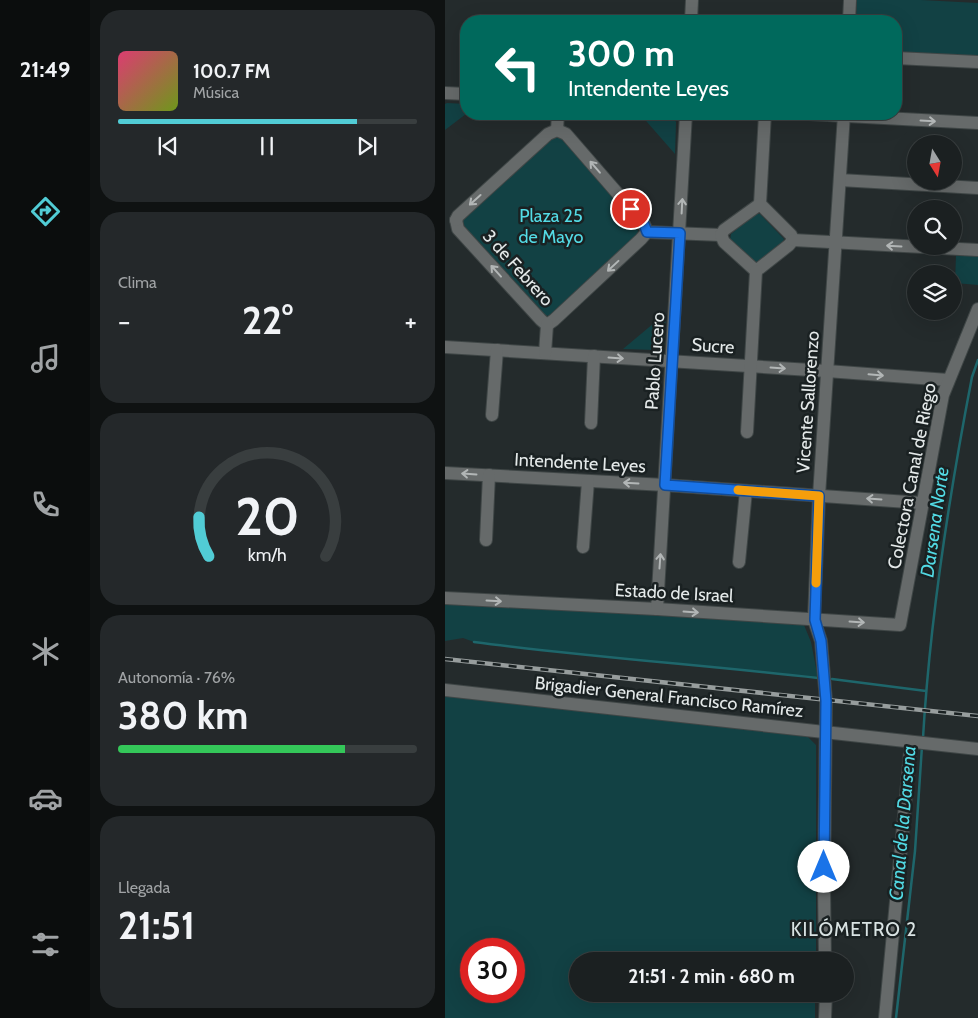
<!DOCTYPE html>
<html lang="es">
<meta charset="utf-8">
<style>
body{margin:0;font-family:Cabin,sans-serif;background:#24282a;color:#f1f3f6;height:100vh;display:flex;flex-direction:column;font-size:19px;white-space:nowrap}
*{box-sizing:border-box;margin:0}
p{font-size:16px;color:#a0a3a5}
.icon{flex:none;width:28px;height:28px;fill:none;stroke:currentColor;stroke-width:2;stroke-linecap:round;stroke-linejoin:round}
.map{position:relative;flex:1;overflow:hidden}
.panel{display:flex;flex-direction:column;gap:10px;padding:10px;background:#0f1212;width:355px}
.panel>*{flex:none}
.hud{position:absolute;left:15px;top:15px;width:442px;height:105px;border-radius:20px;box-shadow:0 5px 20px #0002,0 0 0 1px #393e3f;background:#00695c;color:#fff;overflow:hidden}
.needle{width:32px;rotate:169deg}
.buttons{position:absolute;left:462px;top:135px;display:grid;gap:10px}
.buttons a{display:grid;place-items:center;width:55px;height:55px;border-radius:50%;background:#1b2021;box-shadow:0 5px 20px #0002,0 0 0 1px #393e3f;font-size:25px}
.speed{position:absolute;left:15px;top:938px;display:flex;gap:10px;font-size:25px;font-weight:700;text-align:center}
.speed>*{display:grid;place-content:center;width:65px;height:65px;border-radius:50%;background:#1b2021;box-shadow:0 5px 20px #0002,0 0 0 1px #393e3f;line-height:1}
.speed .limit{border:8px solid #d22;background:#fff;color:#111}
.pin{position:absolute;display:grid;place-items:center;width:42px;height:42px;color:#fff;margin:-21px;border:2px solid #fff;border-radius:50%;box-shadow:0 1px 5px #0007}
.me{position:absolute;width:55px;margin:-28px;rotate:0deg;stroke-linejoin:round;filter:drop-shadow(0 0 4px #0008)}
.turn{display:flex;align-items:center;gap:18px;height:105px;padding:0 25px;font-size:22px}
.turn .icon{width:65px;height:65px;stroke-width:2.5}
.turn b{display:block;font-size:35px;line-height:42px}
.big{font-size:38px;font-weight:800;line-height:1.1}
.panel .tile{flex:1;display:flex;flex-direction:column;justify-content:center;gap:8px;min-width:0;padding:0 18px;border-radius:20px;background:#24282a}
.panel .dial{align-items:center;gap:0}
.dial svg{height:130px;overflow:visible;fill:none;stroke:#393e3f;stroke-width:7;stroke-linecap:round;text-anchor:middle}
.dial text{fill:#f1f3f6;stroke:none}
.song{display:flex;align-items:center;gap:15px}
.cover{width:60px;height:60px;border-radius:8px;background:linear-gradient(135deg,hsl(340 70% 55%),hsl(80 70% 35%))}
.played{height:5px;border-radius:2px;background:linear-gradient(90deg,#51ccd5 80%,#393e3f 80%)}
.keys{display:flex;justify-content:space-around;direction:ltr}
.heat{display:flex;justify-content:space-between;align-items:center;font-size:28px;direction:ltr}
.charge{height:8px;border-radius:4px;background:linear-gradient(90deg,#34c759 76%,#393e3f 0)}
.trip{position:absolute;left:124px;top:952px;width:285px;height:50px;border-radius:25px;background:#1b2021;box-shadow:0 5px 20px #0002,0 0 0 1px #393e3f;font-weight:800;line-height:50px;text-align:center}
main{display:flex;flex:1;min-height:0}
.tab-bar{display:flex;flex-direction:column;width:90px;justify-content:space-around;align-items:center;background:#0b0d0d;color:#a0a3a5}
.tab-bar .icon{width:35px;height:35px}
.tab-bar .current{color:#51ccd5}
.tab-bar b{font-size:22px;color:#f1f3f6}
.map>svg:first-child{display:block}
</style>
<main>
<nav class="tab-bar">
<b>21:49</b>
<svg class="icon current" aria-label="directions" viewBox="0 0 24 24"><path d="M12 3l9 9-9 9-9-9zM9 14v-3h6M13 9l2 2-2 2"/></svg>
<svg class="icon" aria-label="music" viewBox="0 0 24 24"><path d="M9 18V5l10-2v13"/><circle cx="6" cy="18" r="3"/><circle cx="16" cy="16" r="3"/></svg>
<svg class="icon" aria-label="phone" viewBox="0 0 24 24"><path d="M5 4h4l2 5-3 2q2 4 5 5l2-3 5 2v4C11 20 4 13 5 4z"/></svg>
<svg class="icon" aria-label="climate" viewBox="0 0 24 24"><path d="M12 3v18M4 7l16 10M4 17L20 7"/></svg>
<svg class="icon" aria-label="car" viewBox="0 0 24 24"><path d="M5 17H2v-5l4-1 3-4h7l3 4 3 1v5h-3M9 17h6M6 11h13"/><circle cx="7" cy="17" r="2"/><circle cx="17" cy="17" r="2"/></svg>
<svg class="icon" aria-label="filters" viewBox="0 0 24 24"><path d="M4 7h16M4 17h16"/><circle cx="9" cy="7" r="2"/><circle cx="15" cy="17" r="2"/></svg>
</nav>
<section class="panel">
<div class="tile">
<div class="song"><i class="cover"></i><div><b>100.7 FM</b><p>Música</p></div></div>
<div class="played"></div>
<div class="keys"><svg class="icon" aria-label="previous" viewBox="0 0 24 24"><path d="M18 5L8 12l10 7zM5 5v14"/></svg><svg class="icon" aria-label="pause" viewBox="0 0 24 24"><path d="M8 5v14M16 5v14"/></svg><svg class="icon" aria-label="next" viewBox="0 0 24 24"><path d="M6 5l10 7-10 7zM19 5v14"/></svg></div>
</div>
<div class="tile"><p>Clima</p>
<div class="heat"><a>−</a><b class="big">22°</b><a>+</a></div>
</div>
<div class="tile dial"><svg viewBox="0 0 100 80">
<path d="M14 69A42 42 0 1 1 86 69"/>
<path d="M14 69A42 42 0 0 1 8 45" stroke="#51ccd5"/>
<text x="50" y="56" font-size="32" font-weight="700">20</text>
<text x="50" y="72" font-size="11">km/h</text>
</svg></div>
<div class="tile"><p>Autonomía · 76%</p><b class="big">380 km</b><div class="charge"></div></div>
<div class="tile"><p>Llegada</p><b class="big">21:51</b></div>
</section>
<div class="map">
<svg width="533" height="1018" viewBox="0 0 533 1018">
<rect width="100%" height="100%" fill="#242b2c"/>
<g fill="#124144" fill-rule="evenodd">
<polygon points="412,0 476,0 533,3 533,57 451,52 451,21 411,21"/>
<polygon points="2,103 21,104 21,114 0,130 0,104"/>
<polygon points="195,114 226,115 231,122 230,154"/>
<polygon points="110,136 117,139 192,226 193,232 189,238 108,314 103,316 98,314 19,228 15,220"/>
<polygon points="310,214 315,214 339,239 337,244 312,262 307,262 285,240 286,234"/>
<polygon points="511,255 533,256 533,285 510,283"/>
<polygon points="221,313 219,345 211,350 178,349"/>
<path d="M 0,601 L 359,625 L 366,642 L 373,678 C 258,665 143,657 29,642 L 18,638 L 0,641 Z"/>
<path d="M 0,696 L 362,736 L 371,745 L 371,961 L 132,961 L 132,994 L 370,994 L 370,1018 L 0,1018 ZM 26,949 L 69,949 L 69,991 L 26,991 Z"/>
</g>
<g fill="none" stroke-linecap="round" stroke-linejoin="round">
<g stroke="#1e666b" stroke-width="2.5">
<path d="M 29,642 C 143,657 258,665 373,678"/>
<polyline points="387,679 481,691"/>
<path d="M 478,738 C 485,617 504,496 527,377 L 533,360"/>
<polyline points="451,1018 470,851 477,746"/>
</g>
<defs>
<g id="minor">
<polyline points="246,21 247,0"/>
<polyline points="404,21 405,0"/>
<polyline points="451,58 533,62"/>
<polyline points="0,93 21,94"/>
<polyline points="364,114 533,123"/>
<polyline points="112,130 113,114"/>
<polyline points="395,180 533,188"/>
<polyline points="315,204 320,114"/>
<polyline points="11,220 13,229 96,320 102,325 109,320 196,239 202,232"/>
<polyline points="11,220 13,216 103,134 112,130 121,134 199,224 202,232"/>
<polyline points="202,232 276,235"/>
<polyline points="276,235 279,230 315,204 346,235 348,240"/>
<polyline points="276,235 279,242 311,271 344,245 348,240"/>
<polyline points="348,240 533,250"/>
<polyline points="0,347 382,371 503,380"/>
<polyline points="100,353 102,325"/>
<polyline points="47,415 52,350"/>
<polyline points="146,423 149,356"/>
<polyline points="302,432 311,271"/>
<polyline points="0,473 220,485 477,503"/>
<polyline points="41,540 44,475"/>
<polyline points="138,547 143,481"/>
<polyline points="294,562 301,491"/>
<polyline points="0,598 212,609 455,625 498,395 533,309"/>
<polyline points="212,609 241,114"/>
<polyline points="0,690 533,749"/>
<polyline points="380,961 379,886 381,701 376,641 369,620 374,496 399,114"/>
<polyline points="380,1018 381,994"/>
<polyline points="440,1018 466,742"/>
</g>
</defs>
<use href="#minor" stroke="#3f4646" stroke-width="14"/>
<use href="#minor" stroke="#666a6a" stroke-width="12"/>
<defs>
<polyline id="rail" points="0,659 533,716"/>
</defs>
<use href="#rail" stroke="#979d9d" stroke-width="4.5"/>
<use href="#rail" stroke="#1a2122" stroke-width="2.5" stroke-dasharray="8" stroke-linecap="butt"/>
</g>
<defs><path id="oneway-shaft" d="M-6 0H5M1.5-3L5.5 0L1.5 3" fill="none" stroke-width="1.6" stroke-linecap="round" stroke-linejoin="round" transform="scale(1.25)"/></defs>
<g stroke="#b2b6b6">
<use href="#oneway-shaft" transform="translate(483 121) rotate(3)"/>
<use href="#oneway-shaft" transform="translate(150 167) rotate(-131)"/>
<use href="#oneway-shaft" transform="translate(30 200) rotate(138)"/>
<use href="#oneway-shaft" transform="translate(237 206) rotate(-87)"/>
<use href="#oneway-shaft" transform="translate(449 246) rotate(-177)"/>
<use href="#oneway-shaft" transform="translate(168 266) rotate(137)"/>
<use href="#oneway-shaft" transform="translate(51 271) rotate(-132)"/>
<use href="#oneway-shaft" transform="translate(171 358) rotate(4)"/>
<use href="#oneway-shaft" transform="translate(333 368) rotate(4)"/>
<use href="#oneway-shaft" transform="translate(431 375) rotate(5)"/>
<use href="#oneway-shaft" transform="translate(24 474) rotate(-176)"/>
<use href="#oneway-shaft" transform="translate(186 483) rotate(-177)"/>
<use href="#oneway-shaft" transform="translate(429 499) rotate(-176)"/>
<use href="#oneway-shaft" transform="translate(215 561) rotate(-86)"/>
<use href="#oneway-shaft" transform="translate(49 601) rotate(3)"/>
<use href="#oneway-shaft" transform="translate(246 612) rotate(4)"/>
<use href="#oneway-shaft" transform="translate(412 622) rotate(4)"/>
</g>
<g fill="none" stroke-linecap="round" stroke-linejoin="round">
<defs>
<polyline id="route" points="186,209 199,224 202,232 235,233 220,485 374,496 370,620 376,641 381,701 379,867"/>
</defs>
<use href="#route" stroke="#114b97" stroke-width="12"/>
<use href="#route" stroke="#1a73e8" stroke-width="9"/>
<polyline stroke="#f59e0b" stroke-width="9" points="293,490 374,496 371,583"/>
</g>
<g text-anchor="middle" stroke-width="5" stroke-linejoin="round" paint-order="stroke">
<g font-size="18" fill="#53dbe5" stroke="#1a2122">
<text x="106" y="222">Plaza 25<tspan x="106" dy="21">de Mayo</tspan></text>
</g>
<g font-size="18" fill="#e4e9e9" stroke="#1a2122">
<text transform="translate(73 268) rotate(48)" y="6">3 de Febrero</text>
<text transform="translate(268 346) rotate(4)" y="6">Sucre</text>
<text transform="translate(210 361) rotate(-86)" y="6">Pablo Lucero</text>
<text transform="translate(363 402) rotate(-86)" y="6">Vicente Sallorenzo</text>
<text transform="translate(135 463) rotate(3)" y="6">Intendente Leyes</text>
<text transform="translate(467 476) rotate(-79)" y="6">Colectora Canal de Riego</text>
<text transform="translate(229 593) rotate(3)" y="6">Estado de Israel</text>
<text transform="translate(224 697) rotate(6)" y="6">Brigadier General Francisco Ramírez</text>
</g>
<g font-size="19" font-style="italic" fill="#52dae4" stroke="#1a2122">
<text transform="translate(489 522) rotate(-82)" y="7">Darsena Norte</text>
<text transform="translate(457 823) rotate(-85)" y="7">Canal de la Darsena</text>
</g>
<g font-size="19" letter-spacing="1" fill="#d9e3e3" stroke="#1a2122">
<text x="409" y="936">KILÓMETRO 2</text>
</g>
</g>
</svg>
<div class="buttons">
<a><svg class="needle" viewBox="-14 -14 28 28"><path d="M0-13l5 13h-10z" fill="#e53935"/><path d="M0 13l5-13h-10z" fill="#a0a3a5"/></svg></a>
<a><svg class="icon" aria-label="search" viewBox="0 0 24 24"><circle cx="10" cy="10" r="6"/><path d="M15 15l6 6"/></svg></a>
<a><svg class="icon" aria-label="layers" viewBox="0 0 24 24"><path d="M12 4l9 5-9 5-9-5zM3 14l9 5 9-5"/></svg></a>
</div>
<div class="speed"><div class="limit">30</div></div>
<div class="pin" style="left:186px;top:209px;background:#d93025"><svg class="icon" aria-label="arrive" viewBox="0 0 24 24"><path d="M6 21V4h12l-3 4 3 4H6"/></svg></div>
<svg class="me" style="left:379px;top:867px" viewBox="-20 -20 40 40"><circle r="19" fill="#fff"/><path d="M0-13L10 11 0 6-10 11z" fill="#1a73e8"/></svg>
<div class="trip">21:51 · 2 min · 680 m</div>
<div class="hud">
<div class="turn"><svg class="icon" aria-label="left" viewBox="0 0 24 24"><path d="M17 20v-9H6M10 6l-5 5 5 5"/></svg><div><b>300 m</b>Intendente Leyes</div></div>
</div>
</div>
</main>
